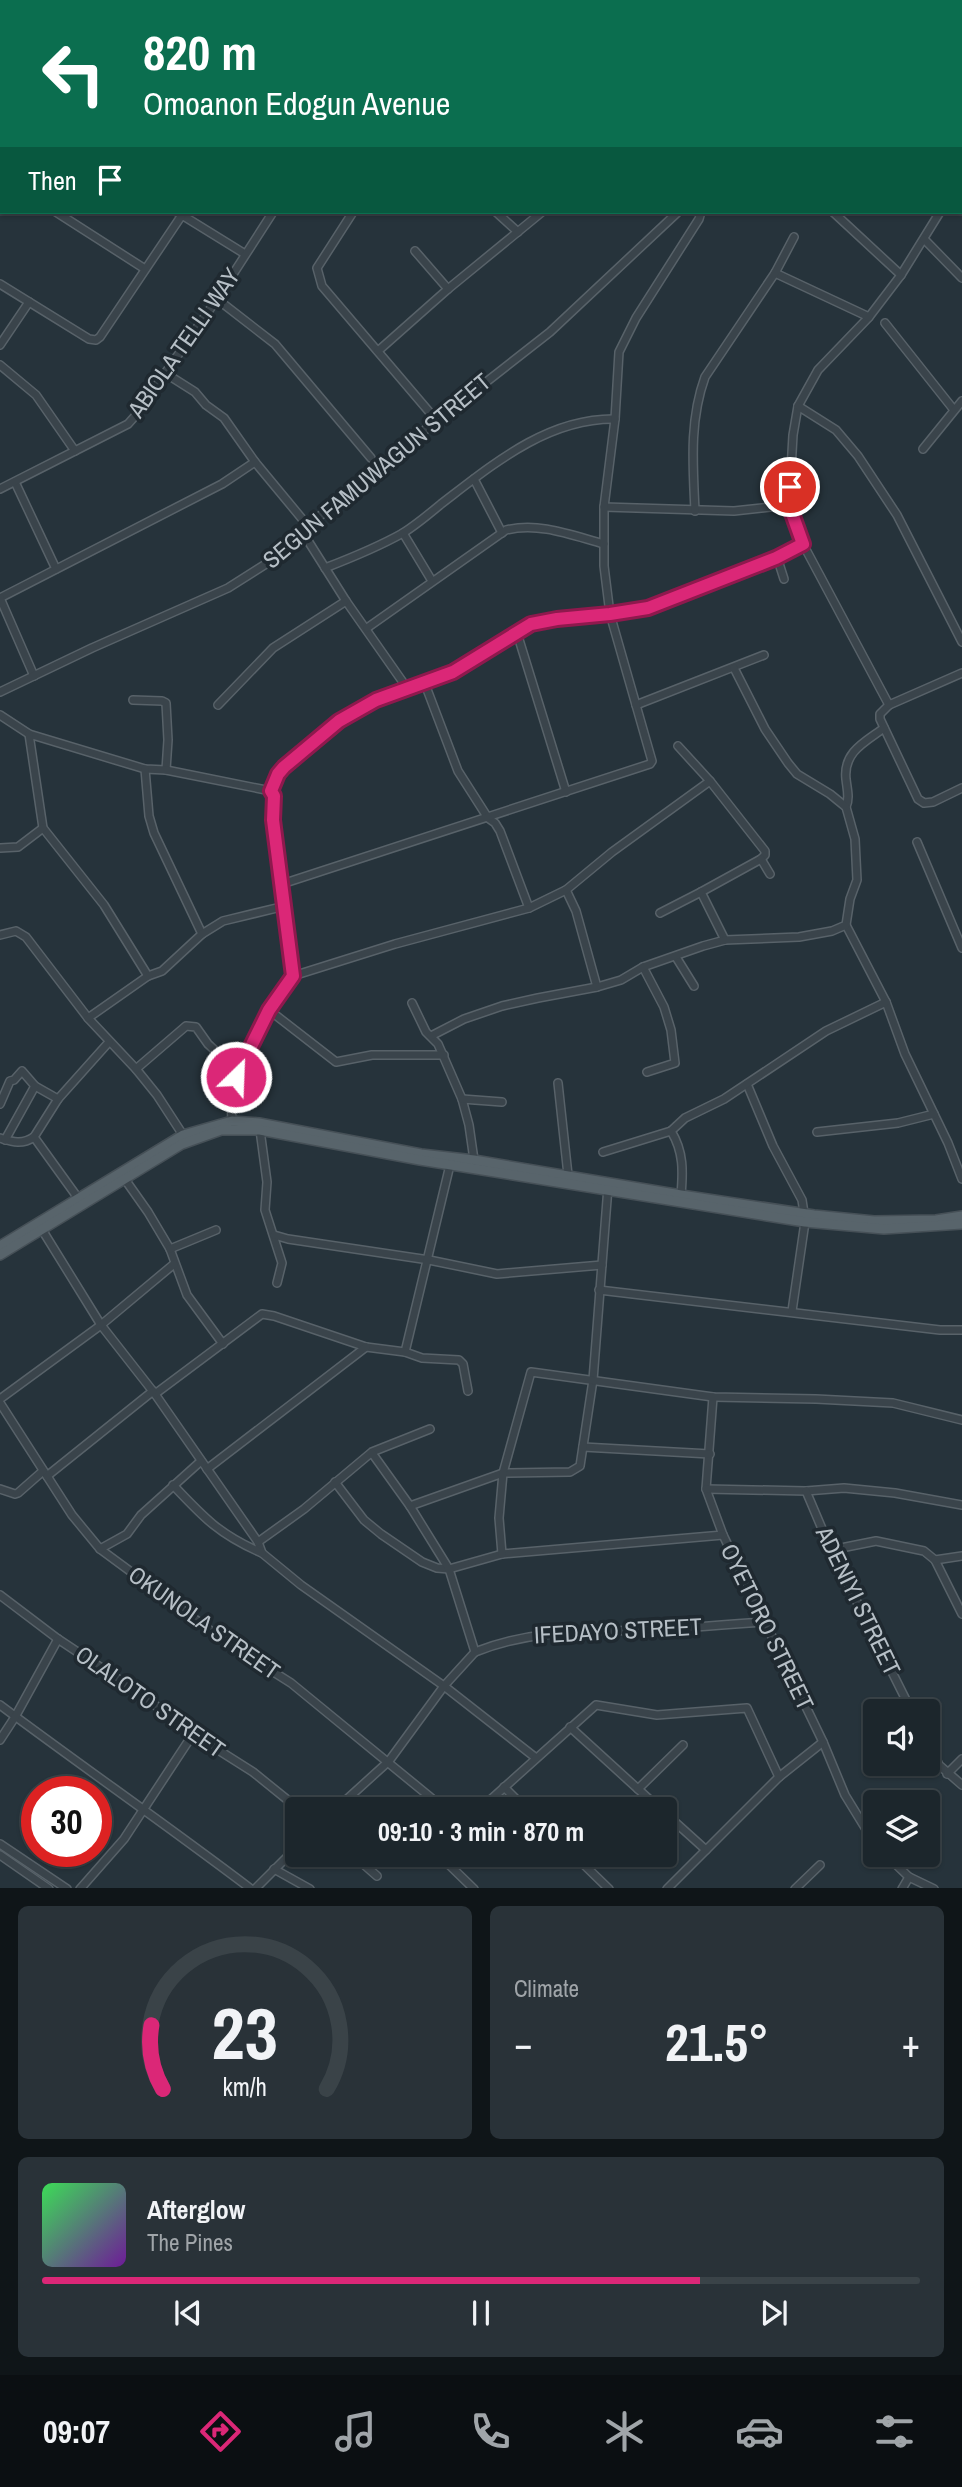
<!DOCTYPE html>
<meta charset="utf-8">
<style>
body{margin:0;font-family:"Archivo Narrow",sans-serif;background:#293238;color:#f1f3f6;height:100vh;display:flex;flex-direction:column;font-size:26px;white-space:nowrap}
*{box-sizing:border-box;margin:0}
p{font-size:23px;color:#a0a5a9}
.icon{flex:none;width:38px;height:38px;fill:none;stroke:currentColor;stroke-width:2;stroke-linecap:round;stroke-linejoin:round}
.map{position:relative;height:1888px;overflow:hidden}
.drawer{display:flex;flex-direction:column;gap:18px;padding:18px;background:#0f1518;flex:1}
.drawer>*{flex:none}
.top-card{position:absolute;left:0px;top:0px;width:962px;height:214px;box-shadow:0 2px 5px #0004,0 0 0 2px #3a4348;background:#0b6e4f;color:#fff;overflow:hidden}
.controls{position:absolute;left:863px;top:1699px;display:grid;gap:14px}
.controls a{display:grid;place-items:center;width:77px;height:77px;border-radius:7px;background:#1c262c;box-shadow:0 2px 5px #0004,0 0 0 2px #3a4348;font-size:35px}
.speed{position:absolute;left:21px;top:1776px;display:flex;gap:14px;font-size:35px;font-weight:700;text-align:center}
.speed>*{display:grid;place-content:center;width:91px;height:91px;border-radius:50%;background:#1c262c;box-shadow:0 2px 5px #0004,0 0 0 2px #3a4348;line-height:1}
.speed .limit{border:10px solid #d22;background:#fff;color:#111}
.pin{position:absolute;display:grid;place-items:center;width:60px;height:60px;color:#fff;margin:-30px;border:4px solid #fff;border-radius:50%;box-shadow:0 2px 7px #0007}
.me{position:absolute;width:77px;margin:-38px;rotate:24deg;stroke-linejoin:round;filter:drop-shadow(0 0 5px #0008)}
.turn{display:flex;align-items:center;gap:24px;height:147px;padding:0 28px;font-size:32px}
.turn .icon{width:91px;height:91px;stroke-width:2.5}
.turn b{display:block;font-size:49px;line-height:60px}
.then{display:flex;align-items:center;height:66px;padding:0 28px;background:#0003;gap:14px;font-size:26px}
.big{font-size:52px;font-weight:800;line-height:1.1}
.drawer .tile{flex:1;display:flex;flex-direction:column;justify-content:center;gap:10px;min-width:0;padding:0 24px;border-radius:10px;background:#293238}
.drawer .dial{align-items:center;gap:0}
.dial svg{height:182px;overflow:visible;fill:none;stroke:#3a4348;stroke-width:7;stroke-linecap:round;text-anchor:middle}
.dial text{fill:#f1f3f6;stroke:none}
.song{display:flex;align-items:center;gap:21px}
.cover{width:84px;height:84px;border-radius:10px;background:linear-gradient(135deg,hsl(130 70% 55%),hsl(280 70% 35%))}
.played{height:7px;border-radius:4px;background:linear-gradient(90deg,#db2777 75%,#3a4348 75%)}
.keys{display:flex;justify-content:space-around;direction:ltr}
.heat{display:flex;justify-content:space-between;align-items:center;font-size:38px;direction:ltr}
.drawer .tiles{flex:1;display:grid;gap:18px;grid-template-columns:1fr 1fr}
.tile:last-child{grid-column:span 2}
.trip{position:absolute;left:285px;top:1797px;width:392px;height:70px;border-radius:7px;background:#1c262c;box-shadow:0 2px 5px #0004,0 0 0 2px #3a4348;font-weight:800;line-height:70px;text-align:center}
.tabs{display:flex;height:112px;justify-content:space-around;align-items:center;background:#0b0f12;color:#a0a5a9}
.tabs .icon{width:49px;height:49px}
.tabs .current{color:#db2777}
.tabs b{font-size:32px;color:#f1f3f6}
.map>svg:first-child{display:block}
</style>
<div class="map">
<svg width="962" height="1889" viewBox="0 0 962 1889">
<rect width="100%" height="100%" fill="#26333b"/>
<g fill="none" stroke-linecap="round" stroke-linejoin="round">
<defs>
<g id="minor">
<polyline points="424,0 427,2"/>
<polyline points="603,0 606,2"/>
<polyline points="700,0 703,2"/>
<polyline points="861,0 864,2"/>
<polyline points="130,2 131,0"/>
<polyline points="245,2 246,0"/>
<polyline points="326,2 327,0"/>
<polyline points="412,2 413,0"/>
<polyline points="729,2 730,0"/>
<polyline points="922,2 922,0"/>
<polyline points="0,66 2,63"/>
<polyline points="0,96 2,97"/>
<polyline points="961,150 962,145"/>
<polyline points="0,176 2,177"/>
<polyline points="961,208 962,208"/>
<polyline points="56,212 145,269"/>
<polyline points="177,212 245,254"/>
<polyline points="353,212 317,268 322,286 437,421"/>
<polyline points="496,212 518,232"/>
<polyline points="833,212 901,275"/>
<polyline points="940,212 901,275 869,317 818,370 798,406 793,435 789,505 803,544 889,705 880,714 880,719 918,799 924,803 933,802 962,788"/>
<polyline points="924,239 962,278"/>
<polyline points="415,251 448,289"/>
<polyline points="775,273 869,317"/>
<polyline points="0,284 89,339 96,340 100,337 182,215"/>
<polyline points="217,299 275,344 371,458"/>
<polyline points="885,323 954,410"/>
<polyline points="0,345 29,302"/>
<polyline points="378,351 448,289 542,212"/>
<polyline points="0,365 36,395 75,451"/>
<polyline points="165,373 195,392 206,405 224,418 255,462 308,526"/>
<polyline points="798,406 836,430 858,456 897,515 962,642"/>
<polyline points="923,449 962,401"/>
<polyline points="474,479 502,533"/>
<polyline points="15,482 56,569"/>
<polyline points="0,489 128,424 136,415 217,299 273,212"/>
<polyline points="604,507 734,511 789,505"/>
<path d="M 695,511 C 693,466 689,421 705,377 L 775,273 L 794,237"/>
<polyline points="403,533 432,581"/>
<polyline points="305,536 346,601 407,688"/>
<polyline points="777,557 784,579"/>
<path d="M 325,568 C 351,558 378,547 403,533 C 416,525 429,514 441,504 C 492,465 547,418 615,419"/>
<polyline points="0,598 222,484 255,462"/>
<polyline points="0,598 34,676"/>
<path d="M 367,628 L 506,530 C 539,522 571,535 604,544"/>
<polyline points="517,633 566,792"/>
<polyline points="425,684 458,771 488,818 495,823 500,831 529,908"/>
<polyline points="0,692 92,648 228,588 269,562 305,536 308,526 384,462 550,332 678,212"/>
<polyline points="133,700 162,701 166,703 168,740 166,770"/>
<polyline points="218,705 273,648 346,601"/>
<polyline points="636,705 764,655"/>
<polyline points="889,705 962,673"/>
<polyline points="0,715 29,734 145,769 166,770 271,791"/>
<polyline points="29,734 43,828 104,905 148,976"/>
<polyline points="678,746 710,781 765,851 765,855 761,859 701,892 725,940"/>
<polyline points="145,769 149,816 154,833 202,934"/>
<path d="M 846,807 C 850,798 847,789 846,779 C 843,752 865,742 884,728"/>
<polyline points="917,842 962,948"/>
<polyline points="0,848 18,847 43,828"/>
<polyline points="761,859 770,874"/>
<path d="M 282,884 C 404,843 527,804 650,764 L 652,761 L 610,614 L 604,566 L 604,507 L 615,419 L 619,352 L 636,318 L 699,219 L 701,212"/>
<polyline points="566,890 576,911 597,987"/>
<polyline points="660,913 701,892"/>
<polyline points="846,925 886,1002 905,1054 948,1143 962,1179"/>
<polyline points="0,935 16,931 26,937 88,1018 136,1069 157,1095 183,1135"/>
<polyline points="676,957 694,986"/>
<polyline points="643,967 664,1007 671,1030 675,1063 647,1072"/>
<polyline points="293,976 395,944 529,908 566,890 612,852 710,781"/>
<polyline points="412,1003 426,1032 438,1044 462,1099 469,1125 474,1160"/>
<polyline points="269,1010 336,1062 372,1055 444,1055"/>
<polyline points="88,1018 148,976 162,971 202,934 223,921 285,906"/>
<polyline points="431,1036 464,1019 502,1006 538,998 597,987 621,980 643,967 703,946 725,940 799,937 832,931 846,925 850,899 857,880 855,839 846,807 830,794 797,774 788,763 765,729 734,668"/>
<polyline points="136,1069 186,1026 196,1027 208,1044 222,1057 236,1077"/>
<polyline points="558,1083 568,1175"/>
<polyline points="747,1084 773,1146 802,1200 804,1213"/>
<polyline points="462,1099 502,1102"/>
<polyline points="0,1104 10,1081 14,1080 22,1071 35,1086 58,1099"/>
<polyline points="232,1121 231,1102 236,1077 245,1055 269,1010 293,976 273,820 274,795 271,791 278,774 284,767 339,721 376,700 453,672 531,624 557,619 610,614 648,608 777,557 803,544"/>
<polyline points="260,1130 267,1182 265,1210 282,1263 277,1283"/>
<polyline points="817,1132 898,1123 934,1114"/>
<polyline points="34,1137 58,1099 109,1042"/>
<path d="M 0,1138 C 13,1142 22,1145 34,1137 L 78,1198"/>
<polyline points="5,1140 35,1086"/>
<polyline points="603,1152 671,1131"/>
<polyline points="124,1178 148,1212 170,1249 187,1295 223,1344"/>
<path d="M 681,1195 C 683,1172 684,1152 671,1131 L 685,1118 L 724,1099 L 826,1031 L 886,1002"/>
<polyline points="41,1228 101,1325 155,1394 258,1542 262,1553 301,1585 444,1686 536,1758"/>
<polyline points="274,1235 288,1239 429,1260 497,1274 602,1265"/>
<polyline points="170,1249 216,1230"/>
<polyline points="599,1290 940,1330 962,1330"/>
<polyline points="792,1311 805,1222"/>
<polyline points="405,1352 450,1165"/>
<polyline points="155,1394 262,1314 274,1316 366,1347 405,1352 422,1358 459,1360 463,1364 468,1391"/>
<polyline points="713,1397 706,1489 723,1535 823,1742 845,1795 875,1844"/>
<polyline points="0,1399 101,1325 174,1264"/>
<polyline points="0,1403 72,1515 100,1549 226,1642 291,1683 446,1810"/>
<polyline points="583,1447 710,1454"/>
<polyline points="207,1469 366,1347"/>
<polyline points="47,1476 153,1391"/>
<polyline points="335,1482 364,1520 381,1534 422,1562 437,1568 449,1569 502,1554 723,1535"/>
<path d="M 173,1485 C 204,1518 220,1535 262,1553"/>
<polyline points="0,1489 15,1494 18,1493 43,1471"/>
<polyline points="706,1489 806,1491 844,1488 895,1493 962,1505"/>
<polyline points="806,1491 831,1550 912,1712"/>
<polyline points="410,1506 503,1473 570,1472 580,1466 593,1380 608,1187"/>
<polyline points="258,1542 304,1509 372,1452 430,1429"/>
<polyline points="100,1549 127,1534 141,1515 201,1461"/>
<polyline points="831,1550 876,1541 924,1551 935,1560 962,1614"/>
<polyline points="502,1554 499,1518 503,1473 531,1372 713,1397 816,1399 893,1403 962,1420"/>
<polyline points="935,1560 962,1556"/>
<polyline points="0,1595 58,1639 139,1693 193,1734 253,1772 300,1810"/>
<path d="M 475,1652 C 533,1629 584,1632 645,1630 C 685,1628 724,1625 764,1622"/>
<path d="M 0,1705 C 83,1767 168,1826 251,1889"/>
<polyline points="570,1727 661,1810"/>
<polyline points="0,1740 15,1717 58,1639"/>
<polyline points="928,1742 939,1765 962,1785"/>
<polyline points="947,1774 962,1759"/>
<polyline points="504,1787 527,1810"/>
<polyline points="638,1789 683,1745"/>
<polyline points="335,1810 389,1761 444,1686 475,1652 449,1569 410,1506 372,1453"/>
<polyline points="479,1810 596,1705 657,1715 747,1708 779,1777"/>
<polyline points="665,1813 706,1850"/>
<polyline points="0,1844 67,1889"/>
<polyline points="0,1855 49,1889"/>
<polyline points="353,1855 377,1876"/>
<polyline points="439,1855 474,1889"/>
<polyline points="574,1855 609,1889"/>
<polyline points="886,1855 909,1877 934,1889"/>
<polyline points="274,1869 310,1889"/>
<polyline points="80,1889 124,1839 193,1734"/>
<polyline points="255,1889 298,1846"/>
<polyline points="667,1889 779,1777 823,1742"/>
<polyline points="795,1889 820,1865"/>
<polyline points="902,1889 909,1877"/>
</g>
<g id="major">
<polyline points="0,1246 183,1135 232,1121 259,1123 421,1154 474,1160 681,1195 814,1215 874,1221 936,1220 962,1216"/>
<polyline points="0,1255 182,1144 221,1130 260,1130 420,1160 805,1222 884,1229 962,1224"/>
</g>
</defs>
<use href="#minor" stroke="#586269" stroke-width="10"/>
<use href="#major" stroke="#465057" stroke-width="12"/>
<use href="#minor" stroke="#3a444b" stroke-width="7"/>
<use href="#major" stroke="#58646b" stroke-width="9"/>
</g>
<g fill="none" stroke-linecap="round" stroke-linejoin="round">
<defs>
<polyline id="route" points="236,1077 269,1010 293,976 273,820 274,796 271,791 278,774 284,767 339,721 376,700 453,672 531,624 557,619 610,614 648,608 776,558 803,544 789,505 790,487"/>
</defs>
<use href="#route" stroke="#8e194d" stroke-width="18"/>
<use href="#route" stroke="#db2777" stroke-width="12"/>
</g>
<g text-anchor="middle" stroke-width="7" stroke-linejoin="round" paint-order="stroke">
<g font-size="24" fill="#b6bfc6" stroke="#1f2930">
<text transform="translate(184 343) rotate(-55)" y="8">ABIOLA TELLI WAY</text>
<text transform="translate(377 471) rotate(-40)" y="8">SEGUN FAMUWAGUN STREET</text>
<text transform="translate(858 1601) rotate(64)" y="8">ADENIYI STREET</text>
<text transform="translate(204 1623) rotate(35)" y="8">OKUNOLA STREET</text>
<text transform="translate(767 1627) rotate(64)" y="8">OYETORO STREET</text>
<text transform="translate(618 1631) rotate(-3)" y="8">IFEDAYO STREET</text>
<text transform="translate(150 1702) rotate(35)" y="8">OLALOTO STREET</text>
</g>
</g>
</svg>
<div class="controls">
<a><svg class="icon" aria-label="sound" viewBox="0 0 24 24"><path d="M4 9h4l5-4v14l-5-4H4zM17 9q2 3 0 6"/></svg></a>
<a><svg class="icon" aria-label="layers" viewBox="0 0 24 24"><path d="M12 4l9 5-9 5-9-5zM3 14l9 5 9-5"/></svg></a>
</div>
<div class="speed"><div class="limit">30</div></div>
<div class="pin" style="left:790px;top:487px;background:#d93025"><svg class="icon" aria-label="arrive" viewBox="0 0 24 24"><path d="M6 21V4h12l-3 4 3 4H6"/></svg></div>
<svg class="me" style="left:236px;top:1077px" viewBox="-20 -20 40 40"><circle r="17" fill="#db2777" stroke="#fff" stroke-width="3"/><path d="M0-11L8 9 0 5-8 9z" fill="#fff"/></svg>
<div class="trip">09:10 · 3 min · 870 m</div>
<div class="top-card">
<div class="turn"><svg class="icon" aria-label="left" viewBox="0 0 24 24"><path d="M17 20v-9H6M10 6l-5 5 5 5"/></svg><div><b>820 m</b>Omoanon Edogun Avenue</div></div>
<div class="then">Then<svg class="icon" aria-label="arrive" viewBox="0 0 24 24"><path d="M6 21V4h12l-3 4 3 4H6"/></svg></div>
</div>
</div>
<section class="drawer">
<div class="tiles">
<div class="tile dial"><svg viewBox="0 0 100 80">
<path d="M14 69A42 42 0 1 1 86 69"/>
<path d="M14 69A42 42 0 0 1 9 41" stroke="#db2777"/>
<text x="50" y="56" font-size="32" font-weight="700">23</text>
<text x="50" y="72" font-size="11">km/h</text>
</svg></div>
<div class="tile"><p>Climate</p>
<div class="heat"><a>−</a><b class="big">21.5°</b><a>+</a></div>
</div>
<div class="tile">
<div class="song"><i class="cover"></i><div><b>Afterglow</b><p>The Pines</p></div></div>
<div class="played"></div>
<div class="keys"><svg class="icon" aria-label="previous" viewBox="0 0 24 24"><path d="M18 5L8 12l10 7zM5 5v14"/></svg><svg class="icon" aria-label="pause" viewBox="0 0 24 24"><path d="M8 5v14M16 5v14"/></svg><svg class="icon" aria-label="next" viewBox="0 0 24 24"><path d="M6 5l10 7-10 7zM19 5v14"/></svg></div>
</div>
</div>
</section>
<nav class="tabs">
<b>09:07</b>
<svg class="icon current" aria-label="directions" viewBox="0 0 24 24"><path d="M12 3l9 9-9 9-9-9zM9 14v-3h6M13 9l2 2-2 2"/></svg>
<svg class="icon" aria-label="music" viewBox="0 0 24 24"><path d="M9 18V5l10-2v13"/><circle cx="6" cy="18" r="3"/><circle cx="16" cy="16" r="3"/></svg>
<svg class="icon" aria-label="phone" viewBox="0 0 24 24"><path d="M5 4h4l2 5-3 2q2 4 5 5l2-3 5 2v4C11 20 4 13 5 4z"/></svg>
<svg class="icon" aria-label="climate" viewBox="0 0 24 24"><path d="M12 3v18M4 7l16 10M4 17L20 7"/></svg>
<svg class="icon" aria-label="car" viewBox="0 0 24 24"><path d="M5 17H2v-5l4-1 3-4h7l3 4 3 1v5h-3M9 17h6M6 11h13"/><circle cx="7" cy="17" r="2"/><circle cx="17" cy="17" r="2"/></svg>
<svg class="icon" aria-label="filters" viewBox="0 0 24 24"><path d="M4 7h16M4 17h16"/><circle cx="9" cy="7" r="2"/><circle cx="15" cy="17" r="2"/></svg>
</nav>
